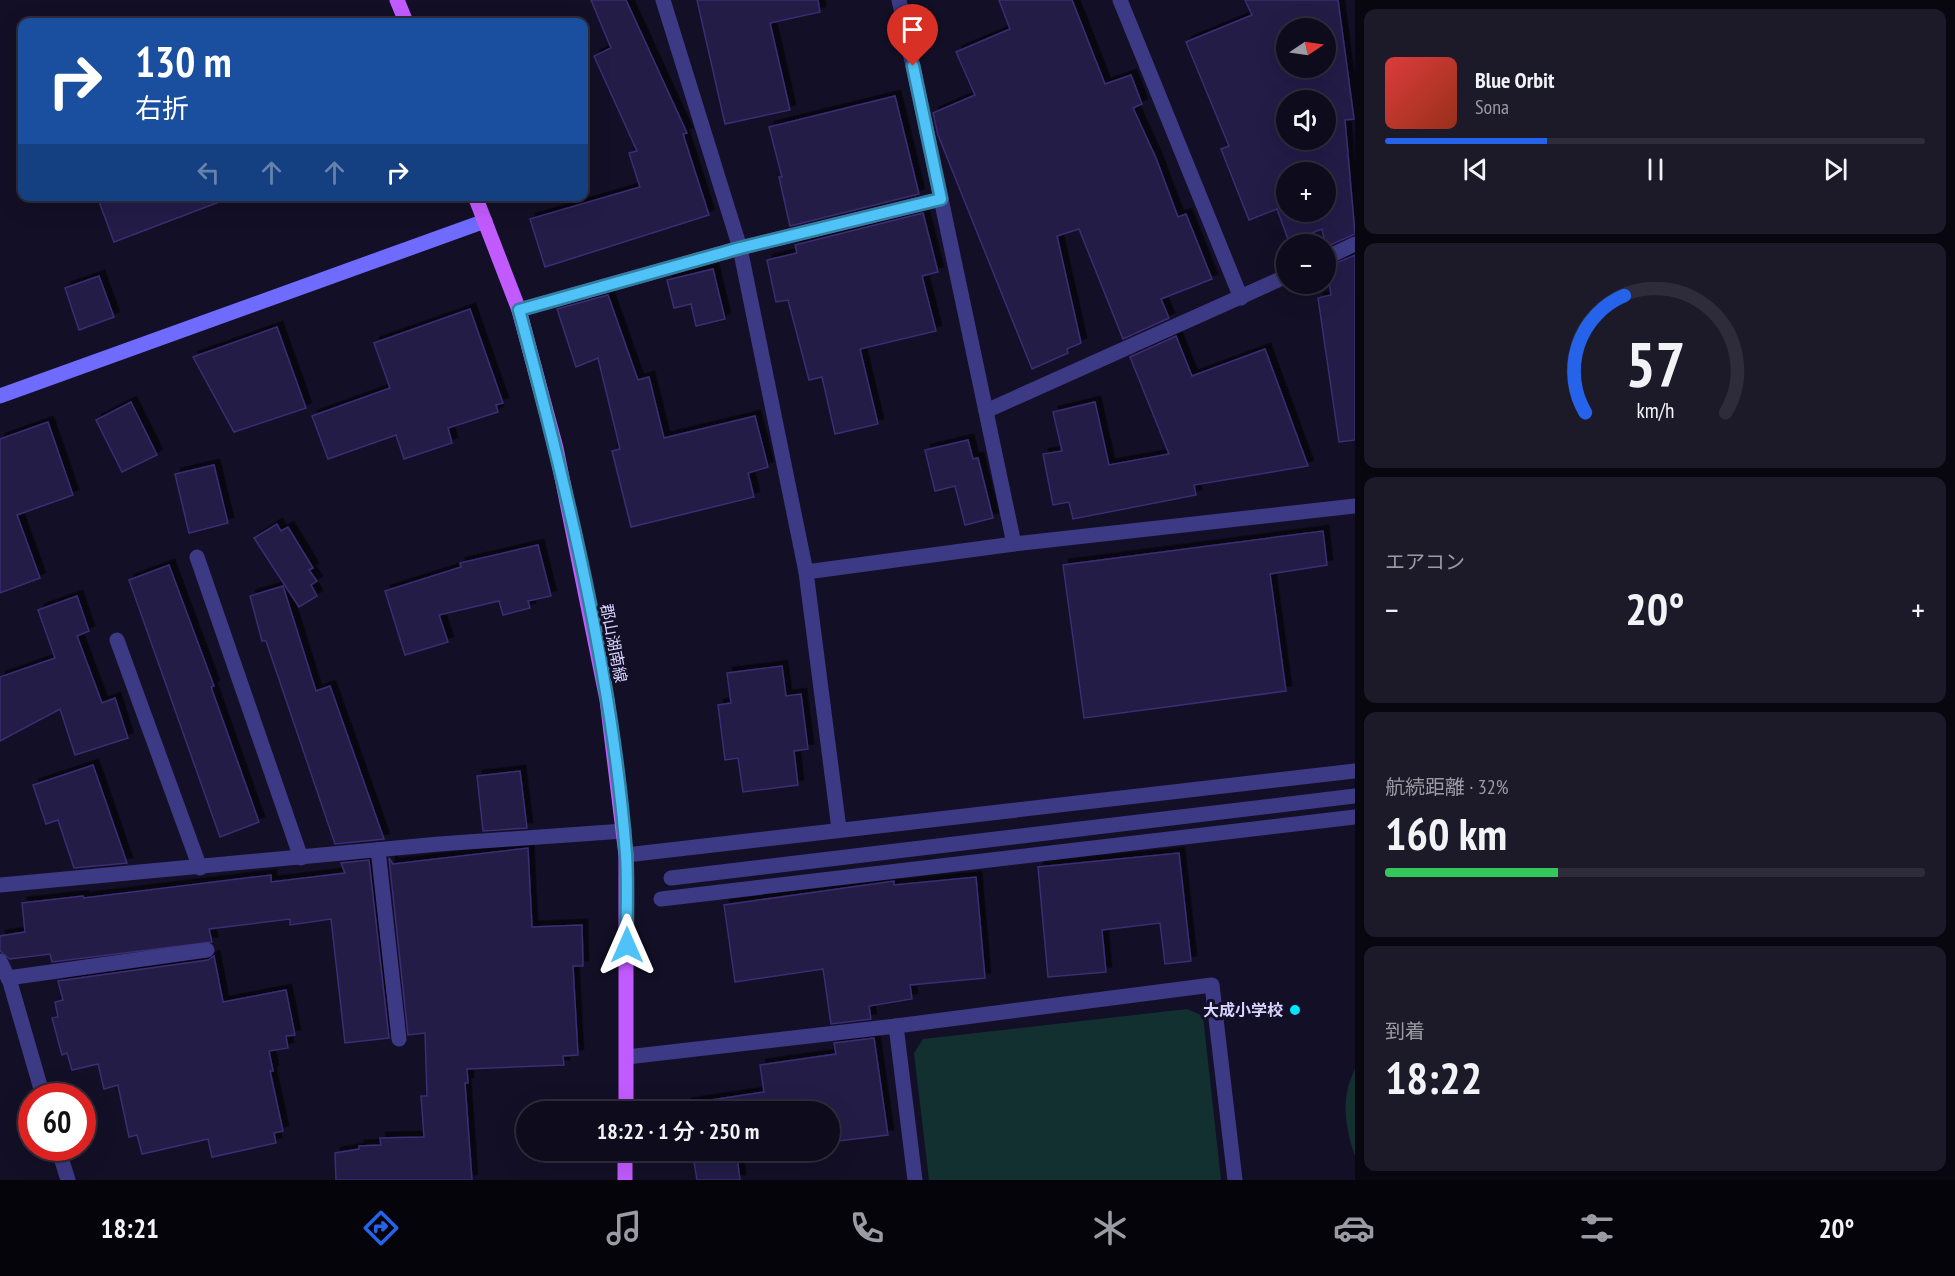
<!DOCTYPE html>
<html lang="ja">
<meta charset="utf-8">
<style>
body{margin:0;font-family:"PT Sans Narrow","Noto Sans JP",sans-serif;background:#1c1929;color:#f1f3f6;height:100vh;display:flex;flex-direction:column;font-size:22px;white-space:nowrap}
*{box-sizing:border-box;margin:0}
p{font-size:20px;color:#9b9ba3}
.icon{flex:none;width:33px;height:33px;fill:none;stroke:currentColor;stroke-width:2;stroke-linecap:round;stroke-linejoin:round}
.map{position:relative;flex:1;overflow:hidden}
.drawer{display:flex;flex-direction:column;gap:9px;padding:9px;background:#08060f;width:600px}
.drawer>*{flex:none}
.top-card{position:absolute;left:18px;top:18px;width:570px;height:183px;border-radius:12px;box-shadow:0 6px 24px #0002,0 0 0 2px #2e2b3b;background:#1a4fa0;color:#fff;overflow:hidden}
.needle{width:39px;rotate:77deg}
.controls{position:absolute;left:1276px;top:18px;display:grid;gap:12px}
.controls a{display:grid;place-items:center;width:60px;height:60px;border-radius:50%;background:#0e0b1c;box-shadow:0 6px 24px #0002,0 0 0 2px #2e2b3b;font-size:30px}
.speed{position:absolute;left:18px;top:1083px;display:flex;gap:12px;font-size:30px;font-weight:700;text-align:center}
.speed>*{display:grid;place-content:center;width:78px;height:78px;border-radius:50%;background:#0e0b1c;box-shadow:0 6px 24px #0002,0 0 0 2px #2e2b3b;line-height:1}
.speed .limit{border:9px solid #d22;background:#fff;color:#111}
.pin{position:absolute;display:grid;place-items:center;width:51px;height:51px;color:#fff;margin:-62px -26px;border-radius:50% 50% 50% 0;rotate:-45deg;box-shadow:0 0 6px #0007}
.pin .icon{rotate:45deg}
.me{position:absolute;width:66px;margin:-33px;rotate:0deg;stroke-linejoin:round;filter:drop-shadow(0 0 4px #0008)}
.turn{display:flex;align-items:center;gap:21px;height:126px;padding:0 18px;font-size:27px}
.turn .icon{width:78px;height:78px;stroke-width:2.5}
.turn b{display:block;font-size:42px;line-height:51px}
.lanes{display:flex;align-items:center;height:57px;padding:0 18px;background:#0003;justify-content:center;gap:30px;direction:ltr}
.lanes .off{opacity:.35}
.big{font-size:45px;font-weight:600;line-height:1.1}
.drawer .tile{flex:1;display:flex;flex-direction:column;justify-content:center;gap:9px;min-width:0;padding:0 21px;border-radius:12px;background:#1c1929}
.drawer .dial{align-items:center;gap:0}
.dial svg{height:156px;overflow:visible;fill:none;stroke:#2e2b3b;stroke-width:7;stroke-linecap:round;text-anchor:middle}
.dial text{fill:#f1f3f6;stroke:none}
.song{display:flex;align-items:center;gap:18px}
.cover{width:72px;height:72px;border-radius:9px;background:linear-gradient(135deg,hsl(0 70% 55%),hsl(10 70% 35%))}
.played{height:6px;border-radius:3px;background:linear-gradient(90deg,#2563eb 30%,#2e2b3b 30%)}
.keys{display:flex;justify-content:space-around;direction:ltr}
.heat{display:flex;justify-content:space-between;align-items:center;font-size:33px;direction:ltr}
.charge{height:9px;border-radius:4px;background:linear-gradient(90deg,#34c759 32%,#2e2b3b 0)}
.trip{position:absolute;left:516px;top:1101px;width:324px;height:60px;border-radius:30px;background:#0e0b1c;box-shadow:0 6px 24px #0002,0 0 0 2px #2e2b3b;font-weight:600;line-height:60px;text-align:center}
.tab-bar{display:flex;height:96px;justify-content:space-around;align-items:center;background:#06040b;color:#9b9ba3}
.tab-bar .icon{width:42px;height:42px}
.tab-bar .active{color:#2563eb}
.tab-bar b{font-size:27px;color:#f1f3f6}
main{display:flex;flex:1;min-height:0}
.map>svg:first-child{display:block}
</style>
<main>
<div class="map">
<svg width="1355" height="1180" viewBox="0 0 1355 1180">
<defs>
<filter id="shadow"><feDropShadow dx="5.5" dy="-5.5" stdDeviation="0" flood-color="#0009"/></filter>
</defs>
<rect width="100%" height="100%" fill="#130f26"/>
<g fill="#12302f">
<polygon points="1187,1009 1203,1016 1221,1180 929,1180 914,1053 923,1039"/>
<path d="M 1355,1069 L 1355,1156 C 1345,1127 1340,1098 1355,1069 Z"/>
</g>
<g fill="#241b47" stroke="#3b2d73" stroke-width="1.5" fill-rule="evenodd" filter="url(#shadow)">
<polygon points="591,0 626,0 687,133 683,134 709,215 545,267 530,219 640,187 629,153 637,151 594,56 611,48"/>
<polygon points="697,0 818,0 820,12 770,23 790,110 725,124"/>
<polygon points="999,0 1072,0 1105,84 1131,75 1142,104 1133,108 1156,158 1178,217 1186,214 1212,279 1161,299 1169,318 1123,339 1079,229 1057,236 1081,343 1067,349 1068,353 1032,369 938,135 933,113 975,95 956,52 1010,29"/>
<path d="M 1245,0 L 1338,0 L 1354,119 L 1345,120 L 1355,234 L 1326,247 L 1322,229 L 1289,242 L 1277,209 L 1249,220 L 1221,149 L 1229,146 L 1186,42 L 1252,15 ZM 1287,28 L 1326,28 L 1326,68 L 1287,68 ZM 1287,100 L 1326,100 L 1326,140 L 1287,140 ZM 1287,172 L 1326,172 L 1326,212 L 1287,212 Z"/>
<polygon points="895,96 919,194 790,226 779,177 782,177 769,127"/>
<polygon points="97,196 226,196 227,199 114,242"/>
<polygon points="923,213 938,272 922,276 936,331 860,349 878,424 835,434 822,377 809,380 788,300 776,302 767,260 797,253 795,245"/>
<polygon points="1355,255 1355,440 1339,442 1318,298 1331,295 1327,267"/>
<polygon points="713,269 725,319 696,326 691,304 674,308 667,280"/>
<polygon points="99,276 114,317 79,330 65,288"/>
<polygon points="608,295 638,380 649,377 664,438 755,416 768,467 748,473 754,497 631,527 612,451 620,449 598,358 576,367 557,309"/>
<polygon points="470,309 503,403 496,405 498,412 448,428 452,443 404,459 396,435 328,459 312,416 390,388 374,343"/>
<polygon points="277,327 306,408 234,432 193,357"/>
<polygon points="1176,336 1192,376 1265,349 1308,466 1194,485 1196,495 1073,519 1069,502 1053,505 1043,454 1062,451 1053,412 1095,402 1109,465 1169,454 1130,357"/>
<polygon points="131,402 157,455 122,472 96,420"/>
<polygon points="48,422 73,495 17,515 40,578 0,593 0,439"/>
<polygon points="968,440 973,459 978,458 993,518 965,525 955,486 935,491 925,450"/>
<polygon points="214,465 228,523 189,533 175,474"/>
<polygon points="277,524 281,531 288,527 313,568 309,570 317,581 311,585 317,596 299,607 254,538"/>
<polygon points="1323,531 1327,565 1270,574 1286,691 1084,718 1063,565"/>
<polygon points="538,545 551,596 528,601 530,608 503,615 499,601 439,615 448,642 405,655 385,591 461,567 460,563"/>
<polygon points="169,565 214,686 211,687 259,822 220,837 129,580"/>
<polygon points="283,586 316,691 330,686 384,839 335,844 266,641 262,641 250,596"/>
<polygon points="77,596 89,631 77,636 102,703 115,698 128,738 75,755 60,709 0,741 0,677 55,658 38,610"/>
<polygon points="782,666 786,696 801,694 808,749 794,751 798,785 743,792 738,758 725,760 718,705 731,703 727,673"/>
<polygon points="93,765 127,863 74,868 58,820 46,824 33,785"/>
<polygon points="520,771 527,828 483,831 477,776"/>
<polygon points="528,848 532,927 582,925 583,966 573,966 578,1055 563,1056 564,1065 467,1069 468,1083 465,1083 472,1180 336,1180 335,1153 359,1149 359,1146 381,1145 380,1138 424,1137 421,1096 427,1096 425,1033 408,1035 389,858 393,864"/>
<polygon points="1179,853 1191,961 1165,964 1160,923 1102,930 1106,972 1048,977 1038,867"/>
<polygon points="369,860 389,1038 345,1043 331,919 290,925 290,919 209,929 212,942 52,962 50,954 10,959 0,951 0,936 25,932 22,903 83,896 84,898 271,875 271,882 345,873 341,863"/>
<polygon points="976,877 985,978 910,985 912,999 869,1006 871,1019 831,1024 823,969 735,982 724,905 894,881 894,885"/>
<polygon points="214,956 223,1002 286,990 295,1035 286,1036 288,1048 269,1051 273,1071 270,1071 283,1131 274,1133 276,1143 212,1157 208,1139 142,1154 137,1135 129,1137 118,1085 104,1089 98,1064 72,1070 67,1053 62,1055 52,1018 58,1017 55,1002 63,1000 58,981 208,960"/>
<polygon points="874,1038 888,1135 830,1142 830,1112 686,1112 685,1104 764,1092 760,1065 836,1054 834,1043"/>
<polygon points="692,1150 775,1150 737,1157 740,1180 697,1180"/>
</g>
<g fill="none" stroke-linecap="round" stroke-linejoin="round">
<g stroke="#3d3a85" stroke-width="15">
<polyline points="663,0 740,248 806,572 839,829"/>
<polyline points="899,0 1014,544"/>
<polyline points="1120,0 1241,298"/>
<polyline points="1326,258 1355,244"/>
<polyline points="519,310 740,248 941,199"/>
<polyline points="986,411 1287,276"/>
<polyline points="197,557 301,858"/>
<polyline points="806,572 1014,544 1355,506"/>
<polyline points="117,640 200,868"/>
<polyline points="378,850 399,1039"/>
<polyline points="626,855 1355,771"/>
<polyline points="671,878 1355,796"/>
<polyline points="0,885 439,844 624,831"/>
<polyline points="661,899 1355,817"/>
<polyline points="0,961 10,982 43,1096"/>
<polyline points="8,978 207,950"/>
<polyline points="896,1026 915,1180"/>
<polyline points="627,1057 896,1026 1212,985 1235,1180"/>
<polyline points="58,1148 68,1180"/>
</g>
<polyline stroke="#6f6bff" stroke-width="15" points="0,396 485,221"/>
<g stroke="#c25bff" stroke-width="15">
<polyline points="397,0 406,22"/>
<polyline points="475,196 519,310 556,448 607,700 626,855 626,1112"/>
<polyline points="625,1180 625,1150"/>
</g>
</g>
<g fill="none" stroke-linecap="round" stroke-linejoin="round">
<defs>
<path id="route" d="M 627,945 C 626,915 628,884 626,854 C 612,673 566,484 519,310 L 740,248 L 941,199 L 913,66"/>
</defs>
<use href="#route" stroke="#337fa1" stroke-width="15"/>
<use href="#route" stroke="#4fc3f7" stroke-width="10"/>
</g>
<circle fill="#00e5ff" stroke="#130f26" stroke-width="2" cx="1295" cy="1010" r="6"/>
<g text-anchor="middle" stroke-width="6" stroke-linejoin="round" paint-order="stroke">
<g font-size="16" fill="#d9d4ff" stroke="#130f26">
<text transform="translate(614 643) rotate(79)" y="6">郡山湖南線</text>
</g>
<g font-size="16" font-weight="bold" fill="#d9d4ff" stroke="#130f26" text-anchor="end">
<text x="1283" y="1016">大成小学校</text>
</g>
</g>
</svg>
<div class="controls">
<a><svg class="needle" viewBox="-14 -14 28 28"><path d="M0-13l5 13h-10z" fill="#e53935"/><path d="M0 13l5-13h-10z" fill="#9b9ba3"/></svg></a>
<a><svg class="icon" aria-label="sound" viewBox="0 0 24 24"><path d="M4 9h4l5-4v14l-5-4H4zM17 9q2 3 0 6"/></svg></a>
<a>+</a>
<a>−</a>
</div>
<div class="speed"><div class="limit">60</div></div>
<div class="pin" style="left:913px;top:66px;background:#d93025"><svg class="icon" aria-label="arrive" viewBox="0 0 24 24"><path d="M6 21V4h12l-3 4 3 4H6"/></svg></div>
<svg class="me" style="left:627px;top:945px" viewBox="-20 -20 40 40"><path d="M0-17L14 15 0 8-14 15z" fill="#4fc3f7" stroke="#fff" stroke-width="4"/></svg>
<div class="trip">18:22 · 1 分 · 250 m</div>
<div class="top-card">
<div class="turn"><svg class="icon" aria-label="right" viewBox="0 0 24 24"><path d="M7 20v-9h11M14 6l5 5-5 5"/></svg><div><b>130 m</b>右折</div></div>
<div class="lanes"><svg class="icon off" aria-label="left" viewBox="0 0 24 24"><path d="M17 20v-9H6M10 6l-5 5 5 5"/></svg><svg class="icon off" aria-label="ahead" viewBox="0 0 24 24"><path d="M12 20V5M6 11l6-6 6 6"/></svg><svg class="icon off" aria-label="ahead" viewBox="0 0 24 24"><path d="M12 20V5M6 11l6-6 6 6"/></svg><svg class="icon" aria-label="right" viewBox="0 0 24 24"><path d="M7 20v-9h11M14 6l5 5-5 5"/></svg></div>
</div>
</div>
<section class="drawer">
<div class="tile">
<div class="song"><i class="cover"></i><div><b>Blue Orbit</b><p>Sona</p></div></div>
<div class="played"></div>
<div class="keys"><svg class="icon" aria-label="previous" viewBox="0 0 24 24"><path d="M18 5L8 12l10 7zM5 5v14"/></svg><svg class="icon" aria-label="pause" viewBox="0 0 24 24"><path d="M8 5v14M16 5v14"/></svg><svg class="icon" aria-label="next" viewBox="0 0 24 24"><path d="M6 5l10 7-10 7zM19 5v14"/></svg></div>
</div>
<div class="tile dial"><svg viewBox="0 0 100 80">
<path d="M14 69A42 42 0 1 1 86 69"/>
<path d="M14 69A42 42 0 0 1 34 9" stroke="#2563eb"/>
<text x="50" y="56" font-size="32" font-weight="700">57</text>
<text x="50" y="72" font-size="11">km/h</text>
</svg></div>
<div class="tile"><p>エアコン</p>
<div class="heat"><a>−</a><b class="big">20°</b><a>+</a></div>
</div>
<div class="tile"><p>航続距離 · 32%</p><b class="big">160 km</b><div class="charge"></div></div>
<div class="tile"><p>到着</p><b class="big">18:22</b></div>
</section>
</main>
<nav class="tab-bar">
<b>18:21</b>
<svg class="icon active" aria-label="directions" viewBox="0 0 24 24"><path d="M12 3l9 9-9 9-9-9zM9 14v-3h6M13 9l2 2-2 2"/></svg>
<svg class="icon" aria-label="music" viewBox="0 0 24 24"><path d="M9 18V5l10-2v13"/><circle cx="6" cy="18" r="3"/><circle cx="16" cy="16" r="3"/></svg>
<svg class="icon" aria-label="phone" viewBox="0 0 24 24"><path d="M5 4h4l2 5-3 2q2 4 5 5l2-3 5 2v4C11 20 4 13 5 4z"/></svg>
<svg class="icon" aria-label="climate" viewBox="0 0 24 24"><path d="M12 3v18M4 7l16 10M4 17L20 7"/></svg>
<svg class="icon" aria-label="car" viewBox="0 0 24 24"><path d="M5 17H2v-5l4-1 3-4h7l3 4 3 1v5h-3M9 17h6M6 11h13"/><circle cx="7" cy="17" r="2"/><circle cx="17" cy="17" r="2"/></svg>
<svg class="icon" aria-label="filters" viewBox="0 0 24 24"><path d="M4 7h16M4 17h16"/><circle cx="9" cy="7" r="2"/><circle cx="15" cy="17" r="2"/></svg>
<b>20°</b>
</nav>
